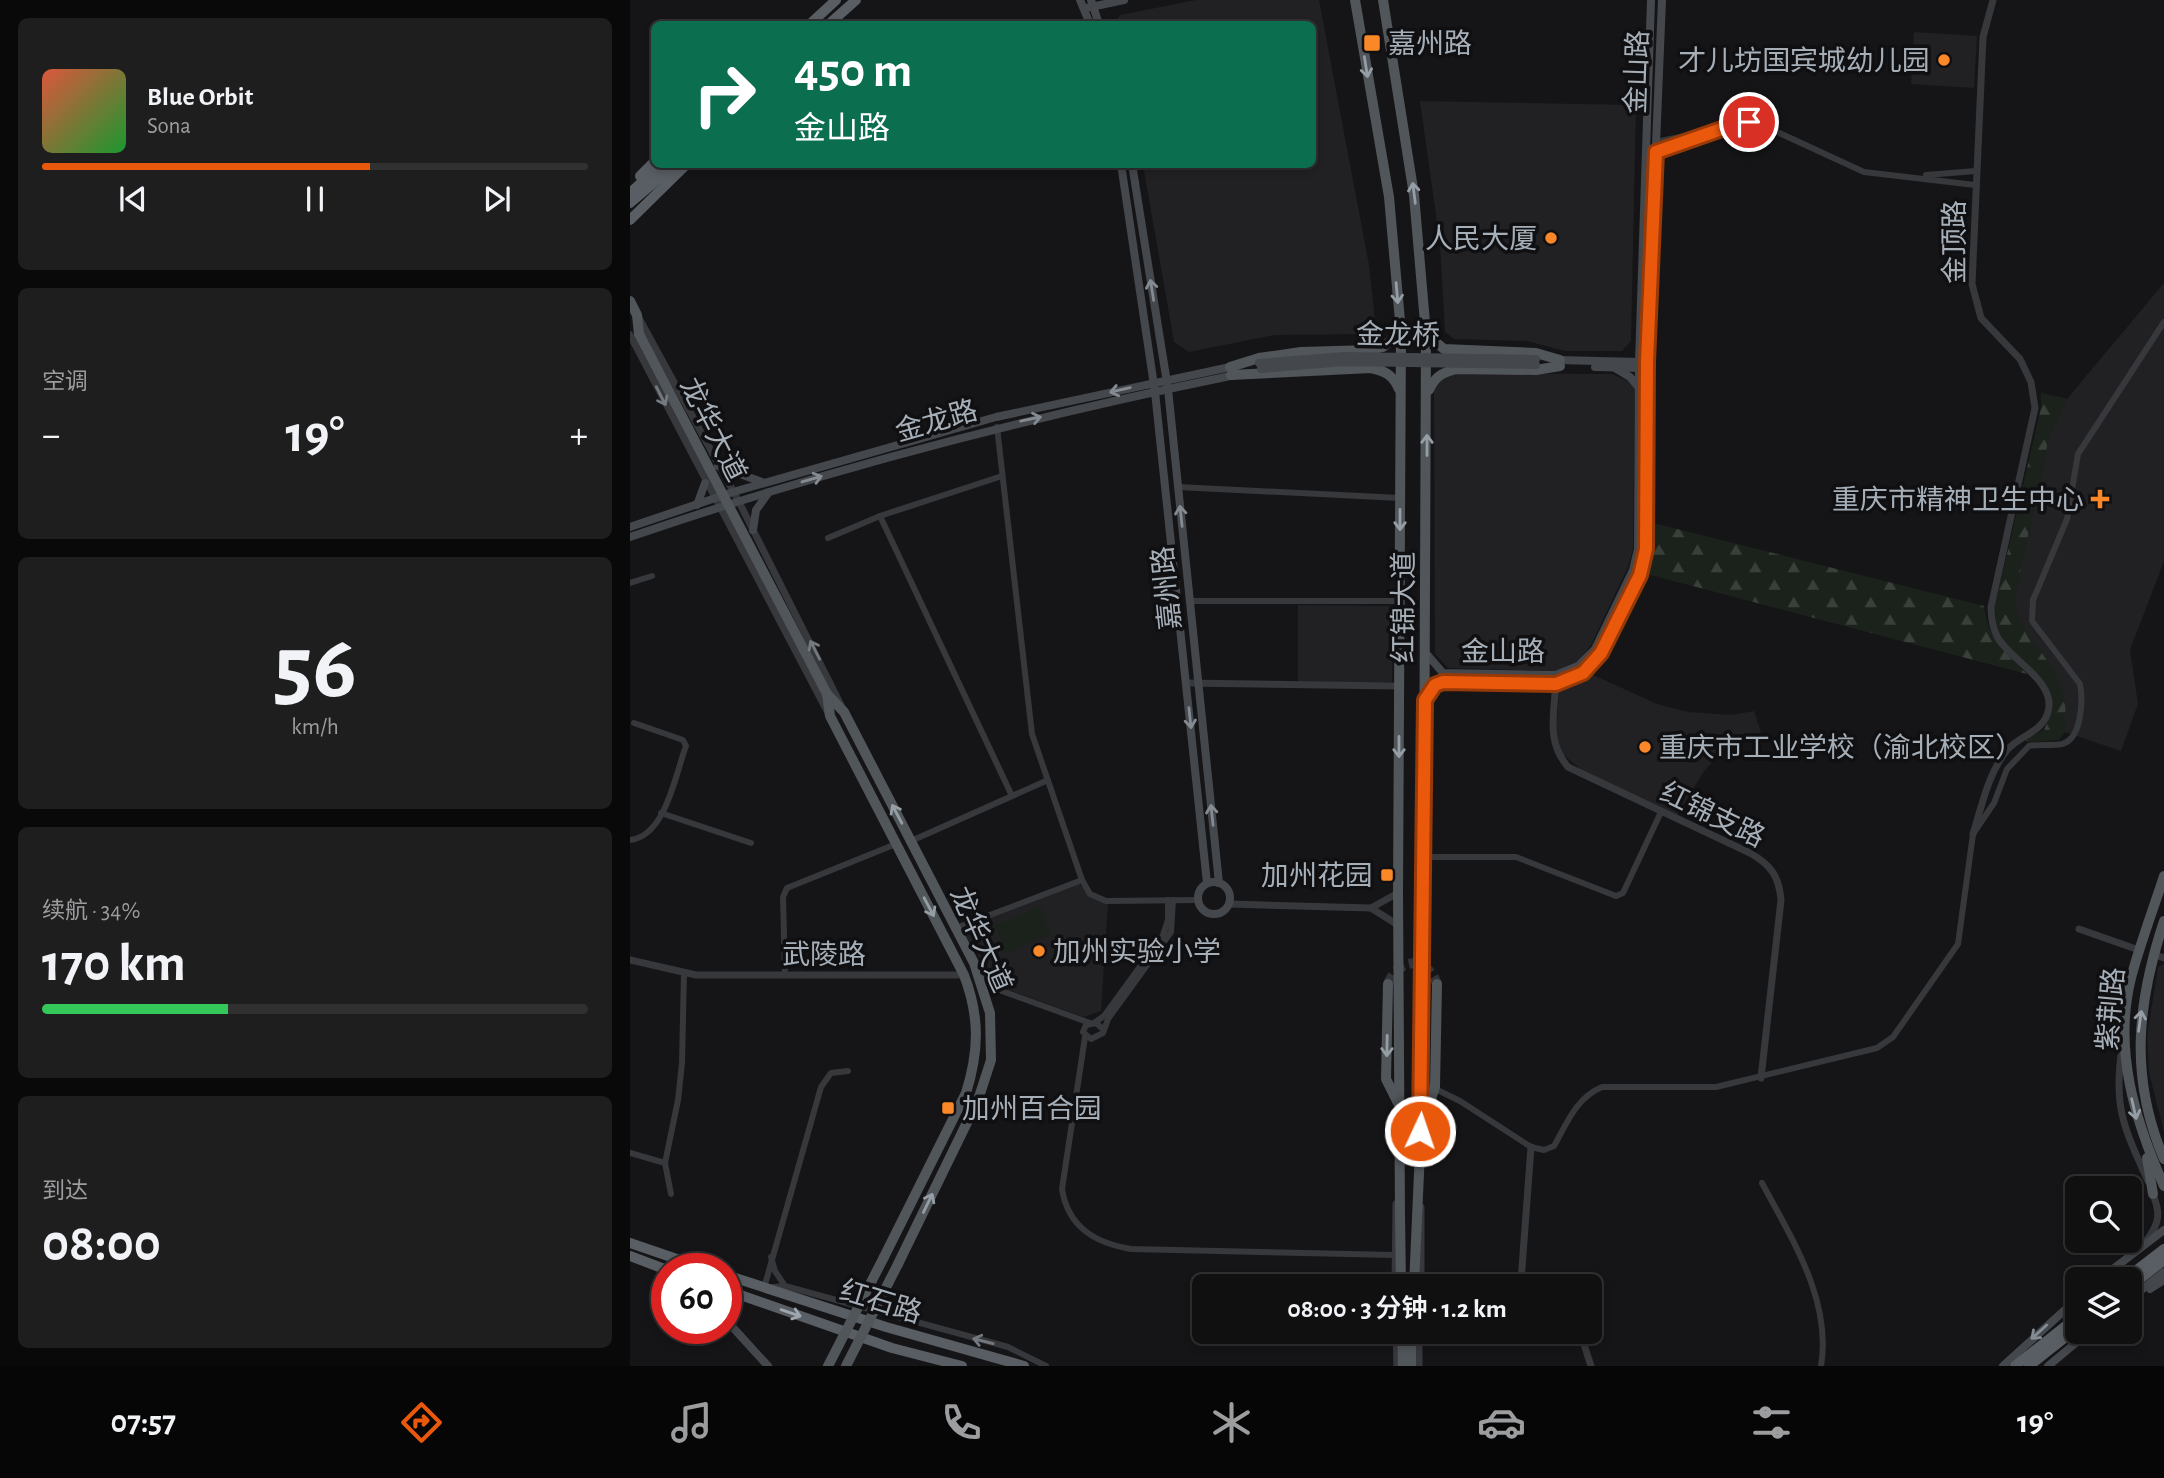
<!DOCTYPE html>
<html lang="zh">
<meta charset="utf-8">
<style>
body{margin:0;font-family:"Alegreya Sans","Noto Sans SC",sans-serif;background:#1e1e1f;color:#f1f3f6;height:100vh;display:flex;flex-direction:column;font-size:26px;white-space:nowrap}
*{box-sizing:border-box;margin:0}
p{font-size:23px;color:#9c9d9f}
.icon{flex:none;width:38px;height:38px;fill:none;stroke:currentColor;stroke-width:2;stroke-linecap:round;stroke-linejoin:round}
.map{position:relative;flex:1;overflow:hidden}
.drawer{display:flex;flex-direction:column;gap:18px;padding:18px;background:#090909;width:630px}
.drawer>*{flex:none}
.banner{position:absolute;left:21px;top:21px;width:665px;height:147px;border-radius:10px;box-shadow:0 4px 10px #0003,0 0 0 2px #303031;background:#0b6e4f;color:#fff;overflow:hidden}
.buttons{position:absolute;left:1435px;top:1176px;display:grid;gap:14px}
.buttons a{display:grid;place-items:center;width:77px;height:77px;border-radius:10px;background:#101011;box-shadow:0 4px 10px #0003,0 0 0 2px #303031;font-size:35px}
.speed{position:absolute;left:21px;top:1253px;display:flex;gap:14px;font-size:35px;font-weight:700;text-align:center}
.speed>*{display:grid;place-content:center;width:91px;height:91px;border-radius:50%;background:#101011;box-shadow:0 4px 10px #0003,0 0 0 2px #303031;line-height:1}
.speed .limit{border:10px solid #d22;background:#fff;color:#111}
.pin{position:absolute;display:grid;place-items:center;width:60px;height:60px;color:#fff;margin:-30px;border:4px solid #fff;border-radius:50%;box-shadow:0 2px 7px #0007}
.me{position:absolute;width:77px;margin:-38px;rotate:3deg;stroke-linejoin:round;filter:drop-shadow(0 0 5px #0008)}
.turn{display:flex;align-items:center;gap:24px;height:147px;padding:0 28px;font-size:32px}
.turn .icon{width:91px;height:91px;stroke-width:2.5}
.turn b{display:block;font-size:49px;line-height:60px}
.big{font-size:52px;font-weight:600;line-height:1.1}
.drawer .widget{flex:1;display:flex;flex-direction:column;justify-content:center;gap:10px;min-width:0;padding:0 24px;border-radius:10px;background:#1e1e1f}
.drawer .dial{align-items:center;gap:0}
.dial b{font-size:91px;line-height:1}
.song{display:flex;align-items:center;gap:21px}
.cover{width:84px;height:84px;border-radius:10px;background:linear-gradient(135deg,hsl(10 70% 55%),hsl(130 70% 35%))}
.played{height:7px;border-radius:4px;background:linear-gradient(90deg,#ea580c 60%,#303031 60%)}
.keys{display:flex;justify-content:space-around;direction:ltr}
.heat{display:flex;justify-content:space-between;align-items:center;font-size:38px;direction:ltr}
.charge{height:10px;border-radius:5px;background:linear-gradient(90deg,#34c759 34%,#303031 0)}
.trip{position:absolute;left:562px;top:1274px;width:410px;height:70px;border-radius:10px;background:#101011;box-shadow:0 4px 10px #0003,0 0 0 2px #303031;font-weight:600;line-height:70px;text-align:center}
.dock{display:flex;height:112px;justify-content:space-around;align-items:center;background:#060607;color:#9c9d9f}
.dock .icon{width:49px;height:49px}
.dock .current{color:#ea580c}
.dock b{font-size:32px;color:#f1f3f6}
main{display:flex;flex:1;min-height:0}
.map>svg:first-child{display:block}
</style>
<main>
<section class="drawer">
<div class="widget">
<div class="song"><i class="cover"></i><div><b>Blue Orbit</b><p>Sona</p></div></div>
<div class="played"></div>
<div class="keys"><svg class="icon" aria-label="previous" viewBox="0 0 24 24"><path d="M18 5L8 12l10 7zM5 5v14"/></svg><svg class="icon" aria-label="pause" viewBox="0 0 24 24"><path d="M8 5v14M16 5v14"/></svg><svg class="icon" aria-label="next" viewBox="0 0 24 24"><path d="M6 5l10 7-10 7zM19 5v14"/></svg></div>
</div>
<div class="widget"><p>空调</p>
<div class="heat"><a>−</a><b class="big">19°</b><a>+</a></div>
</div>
<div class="widget dial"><b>56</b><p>km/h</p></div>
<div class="widget"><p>续航 · 34%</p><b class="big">170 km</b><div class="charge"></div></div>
<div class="widget"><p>到达</p><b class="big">08:00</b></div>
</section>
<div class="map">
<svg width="1534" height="1366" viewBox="0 0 1534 1366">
<defs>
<pattern id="forest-firs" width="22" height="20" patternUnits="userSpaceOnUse" patternTransform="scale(1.75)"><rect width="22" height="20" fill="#1b221b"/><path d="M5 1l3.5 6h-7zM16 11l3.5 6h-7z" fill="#39403a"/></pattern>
</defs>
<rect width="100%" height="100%" fill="#151517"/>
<g fill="#212124">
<polygon points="566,0 689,0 739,265 745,320 735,334 645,335 559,352 544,342 513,165 682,164 682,24 484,24 490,15"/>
<polygon points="1284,32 1347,36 1344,88 1281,84"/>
<polygon points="790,101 1006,105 1001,341 992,351 935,351 897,341 824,339 815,332 810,244"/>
<polygon points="1534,283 1534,561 1500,650 1508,704 1491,751 1435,732 1434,698 1390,624 1385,609 1385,596 1419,437 1437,399"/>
<polygon points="825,373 982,374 998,381 1005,389 1003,549 998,567 961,645 948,662 927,671 818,668 805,654 804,389 808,381"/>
<polygon points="668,605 764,606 762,682 668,682"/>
<polygon points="959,673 1027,704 1058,712 1102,715 1124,711 1131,732 1092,752 1074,771 1047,815 953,771 930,752 926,739 929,689"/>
<polygon points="448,883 478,903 471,1011 454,1017 379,990 365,981 334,934 336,927"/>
<polygon points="1534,964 1534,1132 1519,1073 1517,1036 1528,967"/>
</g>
<g fill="url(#forest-firs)">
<path d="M 1411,393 L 1437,399 L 1419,437 L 1385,596 C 1385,634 1421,654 1432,688 C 1437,702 1435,717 1435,732 L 1429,740 L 1397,742 L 1396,738 L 1414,730 C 1436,683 1393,671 1372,638 C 1366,628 1365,617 1365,606 L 1411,408 Z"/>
<path d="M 1023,523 L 1354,606 C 1358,638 1375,652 1397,674 L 1017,574 Z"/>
</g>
<polygon fill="#1b221b" points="410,907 421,935 376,953 365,925"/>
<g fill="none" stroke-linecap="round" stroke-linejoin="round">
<path stroke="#323437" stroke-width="10" stroke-dasharray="10 5" stroke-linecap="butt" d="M 758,984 C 769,957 797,956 807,984"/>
<g stroke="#36383c" stroke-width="6">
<polyline points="1026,142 1074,132"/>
<polyline points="1026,152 1119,122 1132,125 1234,172 1345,185"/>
<polyline points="1296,175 1346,171"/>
<polyline points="367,427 402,734 452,880 460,894 476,901 568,900"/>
<polyline points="548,487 770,498"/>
<polyline points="250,516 382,796"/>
<polyline points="198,538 250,516 372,476"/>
<polyline points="0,583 22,576"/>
<polyline points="560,601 770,601"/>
<polyline points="31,813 121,843"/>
<path d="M 0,840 C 36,836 45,775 56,746 L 53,740 L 4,723"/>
<polyline points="281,841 418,780"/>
<polyline points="794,857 886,857 986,896 993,893 1031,812"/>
<polyline points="326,928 452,880"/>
<polyline points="349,969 372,991 460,1023"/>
<polyline points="155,975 153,897 157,888 266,844"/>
<polyline points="464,1023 474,1016 533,935 538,920 538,900"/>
<polyline points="474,1030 466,1023 456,1025 453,1032 461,1039 473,1033 478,1019 541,932 543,900"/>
<path d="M 455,1037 L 432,1189 C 438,1227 465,1243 501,1249 L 764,1255"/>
<path d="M 793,1083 L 830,1101 L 901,1147 L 914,1150 L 924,1146 C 937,1123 946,1098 972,1087 L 1086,1087 L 1247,1048 L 1263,1037 L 1328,944 L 1343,834 L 1364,803 L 1377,769 L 1399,746 C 1409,744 1422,746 1432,744 C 1452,739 1453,700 1450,684 L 1402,621 L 1403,600 L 1437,519 L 1448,454 L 1534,322"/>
<polyline points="0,1153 35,1163"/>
<path d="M 1132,1183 C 1162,1239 1202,1301 1191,1366"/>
<polyline points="41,1194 35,1163 48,1100 52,1063 54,972"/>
<polyline points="141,1257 145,1271 155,1286 378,1347 416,1366"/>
<polyline points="154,1286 134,1288 191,1087 201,1073 218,1071"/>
</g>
<g stroke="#36383c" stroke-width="7">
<polyline points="9,318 108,500 211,705"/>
<polyline points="0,335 198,713"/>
<path d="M 926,679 C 925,713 915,740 938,767 L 1120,853 C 1141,865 1149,876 1151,900 L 1131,1078"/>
<polyline points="556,683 769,686"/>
<path d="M 1343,834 C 1352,805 1358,774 1377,750 C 1389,736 1410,733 1417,715 C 1430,683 1380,660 1368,638 C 1362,627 1361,618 1361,607 L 1405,408 L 1401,382 L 1390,359 L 1351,318 L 1342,284 L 1353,37 L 1363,0"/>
<polyline points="599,904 741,908 768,893"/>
<polyline points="741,908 768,925"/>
<polyline points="1449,929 1509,950"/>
<polyline points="1523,954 1534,958"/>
<polyline points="0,960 66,975 334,975"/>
<path d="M 1492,1048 C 1483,1107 1494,1128 1518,1181"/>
<path d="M 1516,1241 C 1530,1223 1531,1213 1522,1192"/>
<polyline points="765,1286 766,1204"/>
<polyline points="791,1286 791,1207"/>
<polyline points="894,1286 891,1281 901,1147"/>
<polyline points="766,1332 767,1366"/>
<polyline points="789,1332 789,1366"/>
<polyline points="950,1332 961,1366"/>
</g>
<g stroke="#44474c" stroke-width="8">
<polyline points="450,0 460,24"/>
<polyline points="461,0 469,24"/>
<polyline points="456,8 494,0"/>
<polyline points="491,164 525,392 577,883"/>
<polyline points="502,164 538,389 589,883"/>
<polyline points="926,360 1011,362"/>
<polyline points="965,367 1012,368"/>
<polyline points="985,368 1000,377 1009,388"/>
<polyline points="88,466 132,482"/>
<polyline points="67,505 75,483"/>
<polyline points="0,527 103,492 366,417 605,366"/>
<polyline points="123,530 126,510 139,492"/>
<path d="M 0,537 C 198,469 400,417 605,375"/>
<polyline points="795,652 813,673 926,675 948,666 965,649 1003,570 1008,549 1009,362 1021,0"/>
<polyline points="795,700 805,685 813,682 926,683 953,672 971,654 1010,575 1016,549 1017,362 1032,0"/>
<circle cx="584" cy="898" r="16"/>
<polyline points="1470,1279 1534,1230"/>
<polyline points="1520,1289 1534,1280"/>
<polyline points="1500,1299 1534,1272"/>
<polyline points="96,1320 138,1366"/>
<polyline points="1373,1366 1447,1299"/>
<polyline points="1418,1366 1459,1332"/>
</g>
<g stroke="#51565b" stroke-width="10">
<polyline points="725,0 759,197 771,332 768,893 770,1215"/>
<polyline points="753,0 784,195 796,334 793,1083 787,1218"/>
<polyline points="0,301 7,315 9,334"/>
<polyline points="796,334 814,349 906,353 930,360"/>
<polyline points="600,367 629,358 671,352 740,350 753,347 771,332"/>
<path d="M 601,375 L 741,368 C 755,371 763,375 769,389"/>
<path d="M 799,390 C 805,377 811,373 826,369 L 906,370 L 930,366"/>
<polyline points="197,694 214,712 344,963 360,1013 361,1060 348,1100 268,1264"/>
<path d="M 197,694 L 200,716 L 334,975 C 350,1017 349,1051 336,1093 L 254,1257"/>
<path d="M 1534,876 C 1523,910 1510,944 1501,978 C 1483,1050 1505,1121 1534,1186"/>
<path d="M 1534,921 C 1507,1003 1499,1077 1534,1159"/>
<polyline points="758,984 756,1079 768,1103"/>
<polyline points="795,1117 805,1087 807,984"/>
<polyline points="1517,1158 1523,1194"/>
<polyline points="772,1332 773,1366"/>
<polyline points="781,1366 781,1332"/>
</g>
<g stroke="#595e64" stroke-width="10">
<polyline points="180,24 206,0"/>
<polyline points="199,24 226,0"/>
<polyline points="10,176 24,162"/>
<polyline points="0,193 32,164"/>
<polyline points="0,203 46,164"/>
<polyline points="0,220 57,164"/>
<polyline points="0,1243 76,1269"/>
<polyline points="0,1256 37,1270"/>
<polyline points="96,1275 256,1327 394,1366"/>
<polyline points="1495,1279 1534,1249"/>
<polyline points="1500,1287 1534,1260"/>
<polyline points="96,1290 262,1348 332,1366"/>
<polyline points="1385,1366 1447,1317"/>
<polyline points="1399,1366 1447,1328"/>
</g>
<g stroke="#44474c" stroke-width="8">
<polyline points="629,363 714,356 906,359"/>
<polyline points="631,369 714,362 906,365"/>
</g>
<g stroke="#51565b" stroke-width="10">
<polyline points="9,334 197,694"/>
<polyline points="770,1215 771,1286"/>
<polyline points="784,1286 787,1218"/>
<polyline points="198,1366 254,1257"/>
<polyline points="216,1366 268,1264"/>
</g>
</g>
<defs><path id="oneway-shaft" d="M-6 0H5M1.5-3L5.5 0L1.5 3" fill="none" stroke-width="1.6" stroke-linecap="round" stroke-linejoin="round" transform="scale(1.75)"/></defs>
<g stroke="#959da5">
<use href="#oneway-shaft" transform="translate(736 67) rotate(81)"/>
<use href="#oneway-shaft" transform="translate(784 193) rotate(-97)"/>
<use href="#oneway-shaft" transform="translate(767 293) rotate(85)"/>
<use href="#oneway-shaft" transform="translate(797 445) rotate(-90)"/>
<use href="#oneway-shaft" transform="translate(770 520) rotate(90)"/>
<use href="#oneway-shaft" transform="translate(769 747) rotate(90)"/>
<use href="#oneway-shaft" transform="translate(267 814) rotate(-118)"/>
<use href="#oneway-shaft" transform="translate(299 907) rotate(62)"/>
<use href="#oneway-shaft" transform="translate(1510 1021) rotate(-82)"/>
<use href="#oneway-shaft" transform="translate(757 1046) rotate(91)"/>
<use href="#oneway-shaft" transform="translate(1504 1109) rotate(77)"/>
<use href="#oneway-shaft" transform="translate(298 1203) rotate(-64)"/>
</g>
<g stroke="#848b92">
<use href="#oneway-shaft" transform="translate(522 290) rotate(-99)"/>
<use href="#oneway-shaft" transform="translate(490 390) rotate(167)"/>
<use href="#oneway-shaft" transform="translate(401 419) rotate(-12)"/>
<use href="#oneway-shaft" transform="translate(182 479) rotate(-16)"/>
<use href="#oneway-shaft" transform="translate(551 516) rotate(-96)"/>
<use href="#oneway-shaft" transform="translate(560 718) rotate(84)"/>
<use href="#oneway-shaft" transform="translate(582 815) rotate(-96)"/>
<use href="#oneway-shaft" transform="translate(1409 1332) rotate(138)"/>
</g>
<g stroke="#747980">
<use href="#oneway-shaft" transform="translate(31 396) rotate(63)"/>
<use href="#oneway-shaft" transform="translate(185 650) rotate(-117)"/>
<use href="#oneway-shaft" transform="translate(353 1341) rotate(-166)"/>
</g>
<use stroke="#9ea7b0" href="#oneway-shaft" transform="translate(161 1313) rotate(19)"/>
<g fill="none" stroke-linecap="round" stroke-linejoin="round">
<defs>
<polyline id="route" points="790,1131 795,700 805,685 813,682 926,684 953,673 971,653 1010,575 1016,549 1017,362 1026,152 1106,124 1119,122"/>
</defs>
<use href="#route" stroke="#983908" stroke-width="18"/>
<use href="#route" stroke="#ea580c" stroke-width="12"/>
</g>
<g fill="#fb8828" stroke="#101012" stroke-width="2.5">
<rect x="733" y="34" width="18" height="18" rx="3.5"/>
<circle cx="1314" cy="60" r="7"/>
<circle cx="921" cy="238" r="7"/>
<path d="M1466.5 488.5h7v7h7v7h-7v7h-7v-7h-7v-7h7z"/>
<circle cx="1015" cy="747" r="7"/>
<rect x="750" y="868" width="14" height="14" rx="3.5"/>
<circle cx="409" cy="951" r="7"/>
<rect x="311" y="1101" width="14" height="14" rx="3.5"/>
</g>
<g text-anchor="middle" stroke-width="7" stroke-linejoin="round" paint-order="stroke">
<g font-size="28" fill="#a6afb8" stroke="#101012" text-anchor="start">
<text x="758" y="53">嘉州路</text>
<text x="1300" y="70" text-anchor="end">才儿坊国宾城幼儿园</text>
<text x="907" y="248" text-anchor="end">人民大厦</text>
<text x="1454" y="509" text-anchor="end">重庆市精神卫生中心</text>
<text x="1029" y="757">重庆市工业学校（渝北校区）</text>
<text x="743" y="885" text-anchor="end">加州花园</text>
<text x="423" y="961">加州实验小学</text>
<text x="332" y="1118">加州百合园</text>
</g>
<g font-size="28" fill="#a6afb8" stroke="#101012">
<text transform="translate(1006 72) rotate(-88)" y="10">金山路</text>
<text transform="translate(1324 242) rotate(-90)" y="10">金顶路</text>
<text transform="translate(768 334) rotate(1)" y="10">金龙桥</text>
<text transform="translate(306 420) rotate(-16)" y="10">金龙路</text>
<text transform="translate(84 429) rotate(63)" y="10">龙华大道</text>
<text transform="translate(536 588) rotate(-96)" y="10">嘉州路</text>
<text transform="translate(773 607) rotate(-90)" y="10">红锦大道</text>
<text x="873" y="661">金山路</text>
<text transform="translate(1083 814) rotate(26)" y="10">红锦支路</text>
<text transform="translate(352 939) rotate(66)" y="10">龙华大道</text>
<text x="194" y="964">武陵路</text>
<text transform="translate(1480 1009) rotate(-85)" y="10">紫荆路</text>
<text transform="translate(251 1301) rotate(17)" y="10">红石路</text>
</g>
</g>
</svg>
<div class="buttons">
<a><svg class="icon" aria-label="search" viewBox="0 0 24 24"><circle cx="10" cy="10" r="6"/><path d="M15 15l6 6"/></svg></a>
<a><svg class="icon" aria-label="layers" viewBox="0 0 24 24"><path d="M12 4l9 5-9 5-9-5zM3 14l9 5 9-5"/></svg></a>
</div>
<div class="speed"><div class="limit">60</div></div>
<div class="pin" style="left:1119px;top:122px;background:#d93025"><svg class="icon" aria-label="arrive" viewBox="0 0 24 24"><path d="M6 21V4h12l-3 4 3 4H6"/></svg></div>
<svg class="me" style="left:790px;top:1131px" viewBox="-20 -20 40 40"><circle r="17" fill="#ea580c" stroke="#fff" stroke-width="3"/><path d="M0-11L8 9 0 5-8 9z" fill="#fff"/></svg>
<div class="trip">08:00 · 3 分钟 · 1.2 km</div>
<div class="banner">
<div class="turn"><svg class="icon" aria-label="right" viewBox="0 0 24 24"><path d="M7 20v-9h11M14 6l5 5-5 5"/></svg><div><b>450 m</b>金山路</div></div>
</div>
</div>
</main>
<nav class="dock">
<b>07:57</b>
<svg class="icon current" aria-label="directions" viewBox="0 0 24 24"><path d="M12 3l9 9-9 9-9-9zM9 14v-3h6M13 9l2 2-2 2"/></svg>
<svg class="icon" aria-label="music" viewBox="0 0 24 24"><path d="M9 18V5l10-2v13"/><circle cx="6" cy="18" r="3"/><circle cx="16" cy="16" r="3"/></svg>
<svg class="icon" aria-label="phone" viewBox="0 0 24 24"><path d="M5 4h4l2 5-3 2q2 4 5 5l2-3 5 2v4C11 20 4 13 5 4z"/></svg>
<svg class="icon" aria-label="climate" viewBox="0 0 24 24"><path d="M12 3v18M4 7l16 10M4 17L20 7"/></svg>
<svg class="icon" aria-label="car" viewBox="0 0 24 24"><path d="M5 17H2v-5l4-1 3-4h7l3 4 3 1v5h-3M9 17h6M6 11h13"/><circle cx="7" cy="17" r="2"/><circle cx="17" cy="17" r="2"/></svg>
<svg class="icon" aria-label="filters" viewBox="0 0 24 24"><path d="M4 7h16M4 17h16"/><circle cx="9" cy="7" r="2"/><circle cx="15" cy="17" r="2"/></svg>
<b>19°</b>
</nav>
